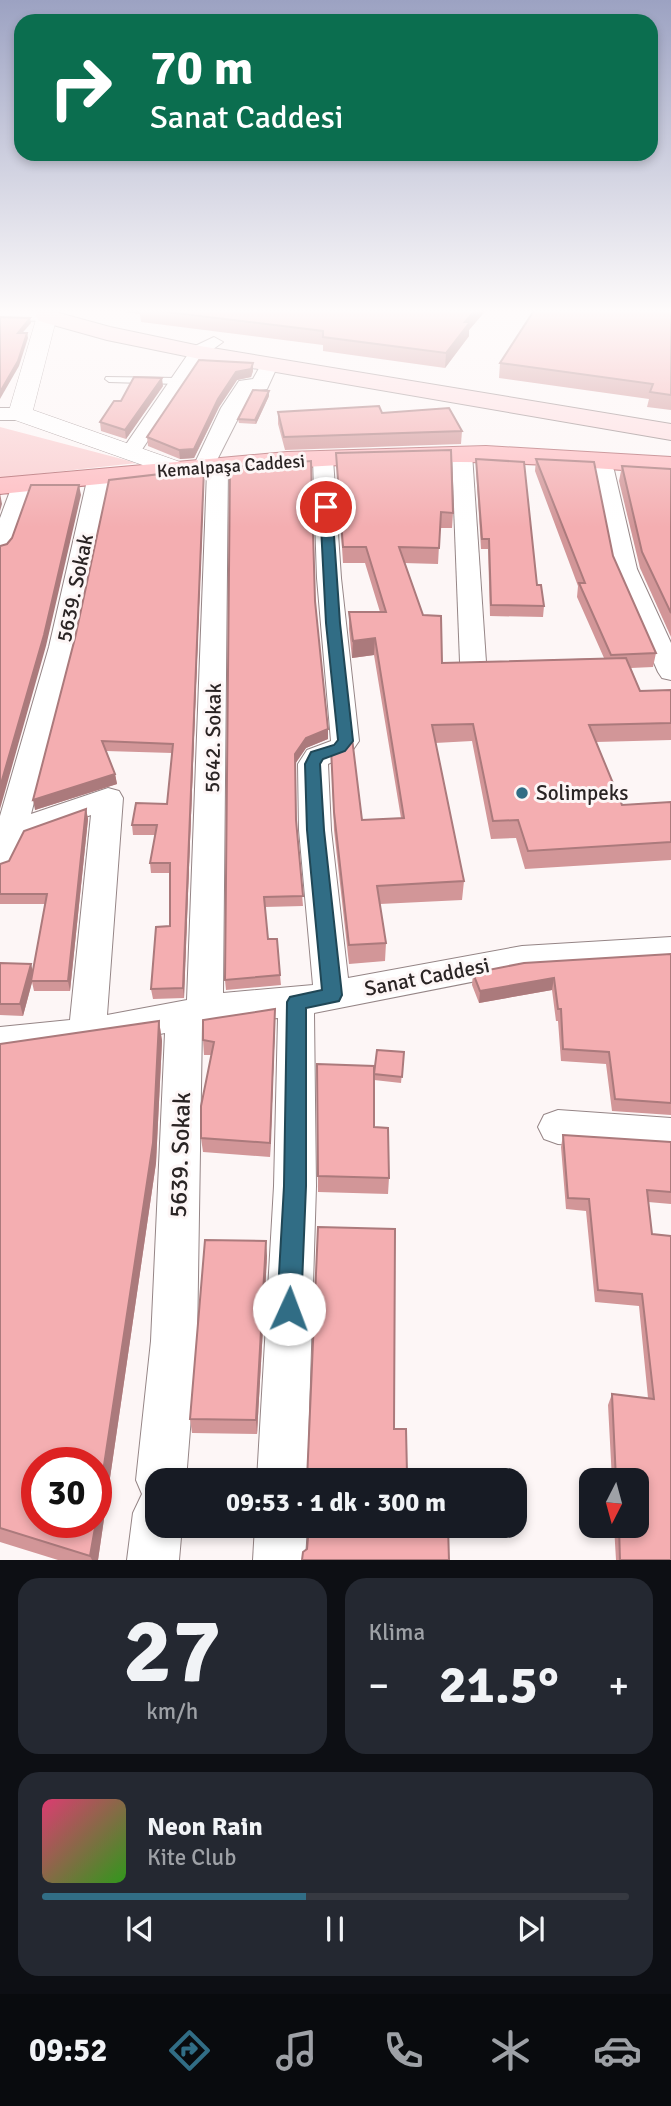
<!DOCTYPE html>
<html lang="tr">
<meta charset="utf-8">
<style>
body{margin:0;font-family:Signika,sans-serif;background:#242831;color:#f1f3f6;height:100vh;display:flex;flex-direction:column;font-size:26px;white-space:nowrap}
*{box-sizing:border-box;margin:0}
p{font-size:23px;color:#9ea1a6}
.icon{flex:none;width:38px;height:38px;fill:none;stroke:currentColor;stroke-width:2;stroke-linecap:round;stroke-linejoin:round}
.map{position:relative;height:1560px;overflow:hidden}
.side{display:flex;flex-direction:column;gap:18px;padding:18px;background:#0d0f14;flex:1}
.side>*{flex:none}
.hud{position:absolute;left:14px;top:14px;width:644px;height:147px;border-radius:21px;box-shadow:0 4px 10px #0003;background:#0b6e4f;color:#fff;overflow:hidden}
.needle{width:46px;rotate:186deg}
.tools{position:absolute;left:579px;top:1468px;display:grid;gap:14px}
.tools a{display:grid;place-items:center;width:70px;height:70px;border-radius:14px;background:#171b24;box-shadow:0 4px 10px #0003;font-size:35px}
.speed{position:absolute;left:21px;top:1447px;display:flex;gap:14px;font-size:35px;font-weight:700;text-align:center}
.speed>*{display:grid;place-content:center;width:91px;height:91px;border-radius:50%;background:#171b24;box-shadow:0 4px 10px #0003;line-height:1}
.speed .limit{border:10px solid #d22;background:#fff;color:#111}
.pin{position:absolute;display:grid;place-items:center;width:60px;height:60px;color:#fff;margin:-30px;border:4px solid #fff;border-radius:50%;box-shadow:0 2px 7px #0007}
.me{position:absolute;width:77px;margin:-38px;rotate:2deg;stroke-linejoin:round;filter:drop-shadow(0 0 5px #0008)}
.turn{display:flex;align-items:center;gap:24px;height:147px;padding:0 21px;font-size:32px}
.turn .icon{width:91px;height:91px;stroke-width:2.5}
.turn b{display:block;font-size:49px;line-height:60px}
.big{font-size:52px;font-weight:700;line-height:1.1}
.side .card{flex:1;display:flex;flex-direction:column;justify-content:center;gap:10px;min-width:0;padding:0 24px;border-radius:21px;background:#242831}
.side .dial{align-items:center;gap:0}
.dial b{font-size:91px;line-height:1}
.song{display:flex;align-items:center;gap:21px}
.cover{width:84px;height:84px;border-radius:10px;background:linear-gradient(135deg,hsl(340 70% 55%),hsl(110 70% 35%))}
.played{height:7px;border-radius:4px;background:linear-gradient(90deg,#316d85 45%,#363941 45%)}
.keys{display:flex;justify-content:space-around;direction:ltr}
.heat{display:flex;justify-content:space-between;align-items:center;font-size:38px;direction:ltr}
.side .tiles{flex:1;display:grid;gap:18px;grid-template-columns:1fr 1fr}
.card:last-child{grid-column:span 2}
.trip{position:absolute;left:145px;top:1468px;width:382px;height:70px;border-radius:21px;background:#171b24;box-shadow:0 4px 10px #0003;font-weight:700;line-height:70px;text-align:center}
.tabs{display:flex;height:112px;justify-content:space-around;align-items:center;background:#090b0e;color:#9ea1a6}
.tabs .icon{width:49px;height:49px}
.tabs .selected{color:#316d85}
.tabs b{font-size:32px;color:#f1f3f6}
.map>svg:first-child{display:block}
</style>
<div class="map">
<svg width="671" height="1560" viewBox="0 0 671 1560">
<rect width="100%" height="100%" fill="#fdf6f6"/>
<polygon fill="#facdcf" points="0,427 137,463 0,478"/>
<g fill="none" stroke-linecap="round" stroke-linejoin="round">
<defs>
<polygon id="service" points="106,377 178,378 182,381 178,384 109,382 105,379"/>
<g id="minor">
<polygon points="0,310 47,311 55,316 47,321 0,320"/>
<polygon points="214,337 223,342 205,355 137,457 123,457 120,453 193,347"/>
<polygon points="269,360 278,365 267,389 252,391 217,460 225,462 228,466 223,993 313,985 299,830 298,764 307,750 331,741 317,578 313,459 316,455 330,455 333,459 341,578 359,741 350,754 328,764 331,830 348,978 522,946 671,937 671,963 522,972 314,1013 316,1186 307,1480 257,1480 274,1186 278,1018 202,1024 197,1341 186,1480 158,1480 158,1526 182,1526 179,1560 127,1560 133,1513 142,1494 136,1480 151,1341 165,1033 87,1048 0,1057 0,1027 70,1020 91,815 24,839 11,869 0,872 0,816 49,647 88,476 92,472 106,472 110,476 74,647 31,814 108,788 119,791 123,798 107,1015 187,1000 207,472 196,471 193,467 221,408 239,381 253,379 263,361"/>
<polygon points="0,408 20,408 30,414 20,420 0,420"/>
<polygon points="462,448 469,450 472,454 486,662 482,668 473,670 464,668 460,662 452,454 455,450"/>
<polygon points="604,464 611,466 614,470 637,569 671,643 671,680 662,678 658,672 613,569 594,470 597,466"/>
<polygon points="24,477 32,478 35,483 12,548 8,553 0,555 0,518 13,483 16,478"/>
<polygon points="558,1110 671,1118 671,1152 558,1144 544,1139 538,1127 544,1115"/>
<polygon points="255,1526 307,1526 305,1560 253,1560"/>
</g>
<polygon id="tertiary" points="47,310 54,312 57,316 33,410 186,464 190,469 186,474 177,477 168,474 12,419 8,414 37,316 40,312"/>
<polygon id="secondary" points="38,309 59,309 59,313 110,327 200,346 671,424 671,440 200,359 107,340 39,321 36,316"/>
<path id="primary" d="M 486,446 L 671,457 L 671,473 C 601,469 530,462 459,462 C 306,462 153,479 0,494 L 0,478 L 287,452 Z"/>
</defs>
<use href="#service" stroke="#958586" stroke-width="2"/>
<use href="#minor" stroke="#958586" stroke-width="2"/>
<use href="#tertiary" stroke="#958586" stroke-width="1"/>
<use href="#secondary" stroke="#958586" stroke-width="2"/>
<use href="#primary" stroke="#b3696e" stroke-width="2"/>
<use href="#service" fill="#fff" fill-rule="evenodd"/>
<use href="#minor" fill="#fff" fill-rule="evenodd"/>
<use href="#tertiary" fill="#fff" fill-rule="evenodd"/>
<use href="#secondary" fill="#fedde0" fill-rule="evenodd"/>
<use href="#primary" fill="#febbc0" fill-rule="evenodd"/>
</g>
<g fill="#d29698">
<polygon points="109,309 487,309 469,330 469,336 445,368 323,351 323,345 141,322 140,314 109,310"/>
<polygon points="671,309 671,410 647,407 649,399 499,378 500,363"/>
<polygon points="199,360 253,371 251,377 237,380 219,407 194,458 180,459 148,446 147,437"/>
<polygon points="163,386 126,439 101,431 100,422 121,401"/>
<polygon points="269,396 256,424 239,423 238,419"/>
<polygon points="278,412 382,413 462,431 461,444 285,450 278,424"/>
<polygon points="336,453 453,513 452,528 440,528 438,564 404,563 423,615 442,663 604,658 577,597 578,586 535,471 536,459 613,556 656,653 653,667 631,668 640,691 671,690 671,740 596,742 622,805 671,802 671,860 525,869 516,838 491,839 472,741 435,743 464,881 462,900 380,904 386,943 385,961 349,964 334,830 331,748 362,820 401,818 374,655 352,658 349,629 349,612 380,612 365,563 343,563"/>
<polygon points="476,459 537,585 544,606 543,617 490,616 488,549 481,549 476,468"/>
<polygon points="622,466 671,469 671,637 640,568 619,481"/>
<polygon points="204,469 204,477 184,998 153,999 151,989 170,926 170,873 151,873 150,863 155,835 133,835 132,825 167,804 172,753 106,751 115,774 117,784 35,810"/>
<polygon points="315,601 328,739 306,748 295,764 296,822 303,906 265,907 268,939 280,975 281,985 226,990 225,980"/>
<polygon points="86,809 88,819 70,991 34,991 32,982 23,1016 0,1015 0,963 33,971 45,904 0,904 0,864 9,861"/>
<polygon points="671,954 671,1115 612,1111 606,1064 561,1061 558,1021 556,1021 552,990 479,1003 472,985 473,973"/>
<polygon points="159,1021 162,1041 156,1163 98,1560 58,1560 0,1542 0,1044"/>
<polygon points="275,1024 270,1157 203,1152 201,1138 211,1055 204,1055 203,1040"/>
<polygon points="377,1050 404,1052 401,1083 374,1080"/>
<polygon points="317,1064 374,1127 389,1178 388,1194 318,1192"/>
<polygon points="563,1135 671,1142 671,1204 648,1202 671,1560 616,1560 614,1526 637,1526 637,1480 612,1480 608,1405 612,1394 648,1398 639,1306 595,1302 586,1211 566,1209 561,1147"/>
<polygon points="267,1256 257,1434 192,1433 190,1419"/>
</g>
<g fill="#ab7a7c">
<polygon points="476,309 487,309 469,330 469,336 445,368 446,353 465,322"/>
<polygon points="30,318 31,323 18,338 18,333"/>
<polygon points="27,333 28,338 19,366 0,399 0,392"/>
<polygon points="253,363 253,371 251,377 237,380 219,407 194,458 180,459 179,450 218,399 236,372"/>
<polygon points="162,378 163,386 126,439 125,430"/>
<polygon points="269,391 269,396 256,424 255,420"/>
<polygon points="204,469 204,477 184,998 183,988"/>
<polygon points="79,485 81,495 46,646 0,809 0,787"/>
<polygon points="0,493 2,504 0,511"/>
<polygon points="375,638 374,655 352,658 353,641"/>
<polygon points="328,729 328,739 306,748 295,764 295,754 306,738"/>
<polygon points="115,774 117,784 35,810 33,800"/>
<polygon points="86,809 88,819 70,991 68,981"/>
<polygon points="31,964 34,975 23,1016 20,1004"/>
<polygon points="554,978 552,990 479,1003 480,991"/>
<polygon points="275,1009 275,1024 270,1157 270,1143"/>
<polygon points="159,1021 162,1041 156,1163 98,1560 92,1560 90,1556 96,1522"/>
<polygon points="266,1241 267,1256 257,1434 256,1420"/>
</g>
<g fill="#f4aeb1" stroke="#ab7a7c" stroke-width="2">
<polygon points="142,309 476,309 465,322 470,322 446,353 323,337 323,331"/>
<polygon points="535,309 671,309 671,395 650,392 653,384 500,363"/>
<polygon points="0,317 30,318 18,333 27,333 18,361 0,392"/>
<polygon points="199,360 253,363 251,369 236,372 218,399 194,449 179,450 147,437"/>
<polygon points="134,377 162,378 125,430 100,422 114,401 121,401"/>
<polygon points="253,390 269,391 255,420 238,419"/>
<polygon points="379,406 382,413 449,408 462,431 284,437 278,412"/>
<polygon points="451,450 453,513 441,512 439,548 399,547 423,615 441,616 442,663 626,658 640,691 671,690 671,723 589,725 622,805 671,802 671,842 528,851 518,820 493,821 473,724 432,725 464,881 377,886 386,943 349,945 334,812 331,748 352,738 362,820 404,818 375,638 353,641 349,612 386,612 366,547 343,547 336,453"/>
<polygon points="476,459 524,462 537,585 541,585 544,606 491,605 489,539 482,539"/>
<polygon points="536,459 594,462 613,556 656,653 611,655 579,583 585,583"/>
<polygon points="311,461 315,601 328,729 306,738 295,754 296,820 303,896 264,897 268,939 277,939 280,975 225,980 230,467"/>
<polygon points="622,466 671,469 671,613 642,552"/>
<polygon points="204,469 183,988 151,989 156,927 170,926 170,863 150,863 157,825 132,825 136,803 167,804 173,744 102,741 115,774 33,800 75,638 109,480"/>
<polygon points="31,485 79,485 44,635 0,787 0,546 7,544 12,538"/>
<polygon points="86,809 68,981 31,981 47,894 0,894 0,864 9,861 24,831"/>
<polygon points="671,954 671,1103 615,1099 609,1052 563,1049 561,1009 558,1009 554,978 480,991 473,973 524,963"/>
<polygon points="0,963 31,964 20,1004 0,1004"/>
<polygon points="275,1009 270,1143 201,1138 201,1106 214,1042 203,1040 203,1020"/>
<polygon points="159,1021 153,1143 96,1518 96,1463 37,1463 37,1522 96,1522 90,1556 0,1528 0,1044"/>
<polygon points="377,1050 404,1052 402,1077 374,1074"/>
<polygon points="317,1064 374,1066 374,1127 388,1128 389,1178 318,1176"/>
<polygon points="563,1135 671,1142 671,1192 647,1190 652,1234 671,1236 671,1560 620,1560 619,1526 637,1526 637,1480 616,1480 612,1394 654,1399 642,1294 598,1290 589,1199 568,1198"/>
<polygon points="318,1227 395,1229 394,1429 406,1429 407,1473 448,1476 448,1480 307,1480"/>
<polygon points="205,1240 266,1241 256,1420 190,1419"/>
<polygon points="309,1526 448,1526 449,1560 302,1560 303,1552 307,1549"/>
</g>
<linearGradient id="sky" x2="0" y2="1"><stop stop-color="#9ca2c2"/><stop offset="0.59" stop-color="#fefbfb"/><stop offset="1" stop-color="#fefbfb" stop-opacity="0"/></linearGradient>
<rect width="671" height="527" fill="url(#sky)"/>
<polygon fill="#316d85" stroke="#204756" stroke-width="2" points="326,503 332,507 340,623 353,741 345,751 323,759 320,764 324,830 342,995 339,1001 306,1008 306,1186 301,1309 298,1317 289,1320 281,1317 277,1309 284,1186 287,1002 290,997 322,990 307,830 305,764 311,752 334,745 338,740 326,623 320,507"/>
<circle fill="#316d85" stroke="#fdf6f6" stroke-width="2.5" cx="522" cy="793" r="7"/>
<g text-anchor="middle" stroke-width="6" stroke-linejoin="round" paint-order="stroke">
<g font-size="18" fill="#2a2424" stroke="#fdf6f6">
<text transform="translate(231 466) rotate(-4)" y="6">Kemalpaşa Caddesi</text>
</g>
<g font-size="21" fill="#2a2424" stroke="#fdf6f6">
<text transform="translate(75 588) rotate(-78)" y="7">5639. Sokak</text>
<text transform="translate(213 738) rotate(-89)" y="7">5642. Sokak</text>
<text transform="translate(427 977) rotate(-11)" y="7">Sanat Caddesi</text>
</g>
<g font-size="21" fill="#2a2424" stroke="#fdf6f6" text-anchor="start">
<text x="536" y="800">Solimpeks</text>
</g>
<g font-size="24" fill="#2a2424" stroke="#fdf6f6">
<text transform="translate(180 1155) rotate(-88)" y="8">5639. Sokak</text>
</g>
</g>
</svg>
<div class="tools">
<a><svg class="needle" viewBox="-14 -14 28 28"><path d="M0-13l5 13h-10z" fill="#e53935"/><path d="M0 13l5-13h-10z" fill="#9ea1a6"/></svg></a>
</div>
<div class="speed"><div class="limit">30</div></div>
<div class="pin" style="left:326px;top:507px;background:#d93025"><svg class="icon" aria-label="arrive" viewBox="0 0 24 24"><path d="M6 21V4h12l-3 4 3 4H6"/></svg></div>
<svg class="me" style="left:289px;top:1309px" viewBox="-20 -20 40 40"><circle r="19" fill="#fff"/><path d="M0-13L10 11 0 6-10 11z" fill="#316d85"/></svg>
<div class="trip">09:53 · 1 dk · 300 m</div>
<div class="hud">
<div class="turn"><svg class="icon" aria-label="right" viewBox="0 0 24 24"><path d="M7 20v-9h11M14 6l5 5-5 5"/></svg><div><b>70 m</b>Sanat Caddesi</div></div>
</div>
</div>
<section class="side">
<div class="tiles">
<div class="card dial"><b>27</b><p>km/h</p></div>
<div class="card"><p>Klima</p>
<div class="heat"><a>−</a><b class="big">21.5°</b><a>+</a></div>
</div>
<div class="card">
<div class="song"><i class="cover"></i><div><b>Neon Rain</b><p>Kite Club</p></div></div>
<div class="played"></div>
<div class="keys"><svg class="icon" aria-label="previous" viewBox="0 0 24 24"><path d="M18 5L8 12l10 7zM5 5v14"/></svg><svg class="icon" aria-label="pause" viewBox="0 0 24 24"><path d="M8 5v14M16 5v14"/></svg><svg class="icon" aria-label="next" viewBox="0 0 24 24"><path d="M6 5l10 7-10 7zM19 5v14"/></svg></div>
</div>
</div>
</section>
<nav class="tabs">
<b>09:52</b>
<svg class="icon selected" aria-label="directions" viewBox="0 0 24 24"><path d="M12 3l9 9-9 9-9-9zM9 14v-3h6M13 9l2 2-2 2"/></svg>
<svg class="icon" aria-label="music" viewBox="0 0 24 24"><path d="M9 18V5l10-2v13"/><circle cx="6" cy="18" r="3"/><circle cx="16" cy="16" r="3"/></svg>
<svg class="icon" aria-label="phone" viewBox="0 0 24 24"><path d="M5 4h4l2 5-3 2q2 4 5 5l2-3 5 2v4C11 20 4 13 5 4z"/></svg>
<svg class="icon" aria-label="climate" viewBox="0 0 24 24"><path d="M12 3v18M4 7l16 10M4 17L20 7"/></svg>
<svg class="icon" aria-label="car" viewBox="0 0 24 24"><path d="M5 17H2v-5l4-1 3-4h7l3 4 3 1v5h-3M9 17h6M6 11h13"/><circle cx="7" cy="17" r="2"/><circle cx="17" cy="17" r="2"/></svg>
</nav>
